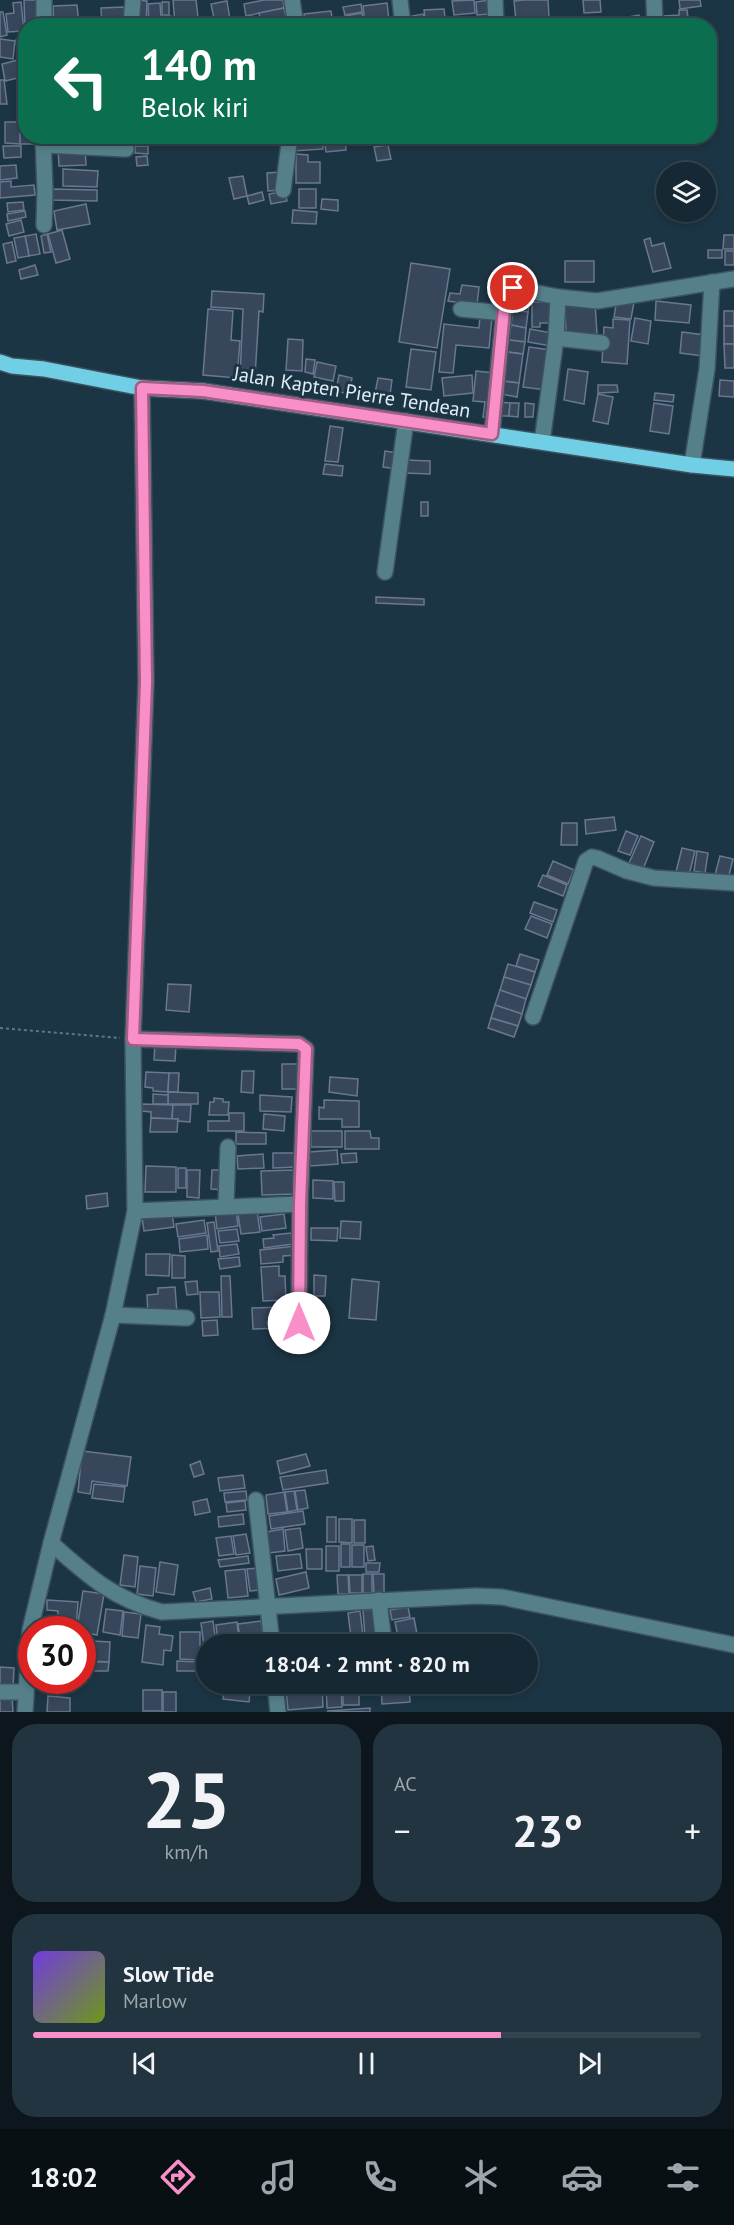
<!DOCTYPE html>
<html lang="id">
<meta charset="utf-8">
<style>
body{margin:0;font-family:"PT Sans",sans-serif;background:#22343f;color:#f1f3f6;height:100vh;display:flex;flex-direction:column;font-size:22px;white-space:nowrap}
*{box-sizing:border-box;margin:0}
p{font-size:20px;color:#9da6ac}
.icon{flex:none;width:33px;height:33px;fill:none;stroke:currentColor;stroke-width:2;stroke-linecap:round;stroke-linejoin:round}
.map{position:relative;height:1712px;overflow:hidden}
.sheet{display:flex;flex-direction:column;gap:12px;padding:12px;background:#0c161c;flex:1}
.sheet>*{flex:none}
.guide{position:absolute;left:18px;top:18px;width:699px;height:126px;border-radius:24px;box-shadow:0 3px 9px #0003,0 0 0 2px #34444e;background:#0b6e4f;color:#fff;overflow:hidden}
.buttons{position:absolute;left:656px;top:162px;display:grid;gap:12px}
.buttons a{display:grid;place-items:center;width:60px;height:60px;border-radius:50%;background:#152833;box-shadow:0 3px 9px #0003,0 0 0 2px #34444e;font-size:30px}
.speed{position:absolute;left:18px;top:1616px;display:flex;gap:12px;font-size:30px;font-weight:700;text-align:center}
.speed>*{display:grid;place-content:center;width:78px;height:78px;border-radius:50%;background:#152833;box-shadow:0 3px 9px #0003,0 0 0 2px #34444e;line-height:1}
.speed .limit{border:9px solid #d22;background:#fff;color:#111}
.pin{position:absolute;display:grid;place-items:center;width:51px;height:51px;color:#fff;margin:-26px;border:3px solid #fff;border-radius:50%;box-shadow:0 2px 6px #0007}
.me{position:absolute;width:66px;margin:-33px;rotate:0deg;stroke-linejoin:round;filter:drop-shadow(0 0 4px #0008)}
.turn{display:flex;align-items:center;gap:21px;height:126px;padding:0 24px;font-size:27px}
.turn .icon{width:78px;height:78px;stroke-width:2.5}
.turn b{display:block;font-size:42px;line-height:51px}
.big{font-size:45px;font-weight:700;line-height:1.1}
.sheet .widget{flex:1;display:flex;flex-direction:column;justify-content:center;gap:9px;min-width:0;padding:0 21px;border-radius:24px;background:#22343f}
.sheet .dial{align-items:center;gap:0}
.dial b{font-size:78px;line-height:1}
.song{display:flex;align-items:center;gap:18px}
.cover{width:72px;height:72px;border-radius:9px;background:linear-gradient(135deg,hsl(260 70% 55%),hsl(80 70% 35%))}
.played{height:6px;border-radius:3px;background:linear-gradient(90deg,#f98fc9 70%,#34444e 70%)}
.keys{display:flex;justify-content:space-around;direction:ltr}
.heat{display:flex;justify-content:space-between;align-items:center;font-size:33px;direction:ltr}
.sheet .tiles{flex:1;display:grid;gap:12px;grid-template-columns:1fr 1fr}
.widget:last-child{grid-column:span 2}
.trip{position:absolute;left:196px;top:1634px;width:342px;height:60px;border-radius:30px;background:#152833;box-shadow:0 3px 9px #0003,0 0 0 2px #34444e;font-weight:700;line-height:60px;text-align:center}
.tab-bar{display:flex;height:96px;justify-content:space-around;align-items:center;background:#081014;color:#9da6ac}
.tab-bar .icon{width:42px;height:42px}
.tab-bar .active{color:#f98fc9}
.tab-bar b{font-size:27px;color:#f1f3f6}
.map>svg:first-child{display:block}
</style>
<div class="map">
<svg width="734" height="1712" viewBox="0 0 734 1712">
<rect width="100%" height="100%" fill="#1c3544"/>
<g fill="#38465b" stroke="#69788f" stroke-width="1.5">
<polygon points="24,0 39,0 40,26 26,26 25,28"/>
<polygon points="137,0 147,1 146,26 136,25"/>
<polygon points="173,0 196,0 199,26 175,25"/>
<polygon points="264,0 283,0 284,8 246,16 244,4"/>
<polygon points="474,0 475,13 454,15 452,1"/>
<polygon points="490,0 491,14 477,15 476,2"/>
<polygon points="524,0 548,0 549,17 516,21 514,1"/>
<polygon points="583,0 600,0 601,12 584,13"/>
<polygon points="679,0 700,0 701,6 680,9"/>
<polygon points="227,1 231,26 221,26 221,22 215,23 211,4"/>
<polygon points="21,2 24,31 8,32 6,14 14,13 13,3"/>
<rect x="162" y="2" width="7" height="13"/>
<polygon points="160,3 161,17 171,16 172,26 149,26 148,4"/>
<polygon points="387,3 389,20 365,23 363,6"/>
<polygon points="361,4 362,12 345,15 343,7"/>
<polygon points="77,5 79,25 54,26 53,6"/>
<polygon points="124,7 125,26 102,26 101,8"/>
<polygon points="284,8 288,24 262,26 259,13"/>
<polygon points="444,9 446,26 426,26 424,10"/>
<polygon points="679,10 687,10 689,26 664,26 664,16 679,15"/>
<polygon points="331,11 333,24 305,26 304,14"/>
<polygon points="0,12 3,12 7,35 0,37"/>
<polygon points="362,13 364,24 342,26 341,17"/>
<polygon points="423,14 425,26 405,26 414,23 412,16"/>
<polygon points="639,15 641,26 617,26 616,19"/>
<polygon points="0,39 15,41 13,59 0,57"/>
<polygon points="26,39 26,58 18,58 16,40"/>
<polygon points="18,60 22,77 5,81 2,64"/>
<polygon points="0,80 4,80 7,104 0,104"/>
<polygon points="5,122 20,122 20,144 5,143"/>
<polygon points="20,122 26,122 26,136 35,136 35,144 20,144"/>
<rect x="195" y="136" width="28" height="9"/>
<polygon points="250,136 269,136 269,142 250,141"/>
<polygon points="291,136 322,136 323,149 292,151"/>
<polygon points="324,136 345,136 346,150 326,152"/>
<polygon points="388,145 391,159 377,161 374,147"/>
<polygon points="3,146 21,146 21,157 4,158"/>
<polygon points="135,146 148,146 148,154 135,153"/>
<polygon points="85,147 86,165 59,166 58,148"/>
<polygon points="296,154 308,155 308,162 320,162 320,183 296,183"/>
<polygon points="147,156 148,165 137,166 136,157"/>
<polygon points="16,165 17,178 0,180 0,166"/>
<polygon points="63,169 98,171 97,187 63,186"/>
<polygon points="281,172 281,190 268,191 267,173"/>
<polygon points="243,176 247,196 234,199 229,178"/>
<polygon points="11,181 11,187 34,185 35,195 0,198 0,182"/>
<polygon points="52,189 97,190 97,201 52,200"/>
<rect x="299" y="189" width="17" height="19"/>
<polygon points="285,191 287,201 271,204 269,194"/>
<polygon points="262,192 264,200 249,204 247,196"/>
<polygon points="322,199 338,200 338,211 321,209"/>
<polygon points="23,202 24,210 8,212 7,203"/>
<polygon points="86,204 90,224 57,230 54,211"/>
<polygon points="293,210 317,212 316,224 292,223"/>
<polygon points="25,211 26,217 8,221 7,214"/>
<polygon points="21,220 24,232 9,236 6,224"/>
<polygon points="62,230 70,259 56,263 48,234"/>
<polygon points="36,234 40,254 29,256 25,236"/>
<polygon points="47,234 51,252 44,253 41,236"/>
<polygon points="724,235 734,235 734,249 723,249"/>
<polygon points="25,236 29,256 18,258 14,238"/>
<polygon points="650,238 652,246 664,243 671,268 653,272 644,240"/>
<polygon points="12,242 16,261 7,263 3,244"/>
<rect x="708" y="250" width="14" height="8"/>
<rect x="725" y="251" width="9" height="14"/>
<rect x="565" y="261" width="29" height="21"/>
<polygon points="411,263 450,269 437,348 399,342"/>
<polygon points="35,265 38,275 21,279 19,270"/>
<polygon points="462,285 479,287 477,305 448,301 450,293 460,294"/>
<polygon points="212,291 264,294 263,312 259,311 255,377 240,377 243,309 211,307"/>
<polygon points="515,295 530,297 528,312 513,310"/>
<polygon points="617,299 634,302 631,319 614,317"/>
<polygon points="656,301 691,305 689,323 655,320"/>
<polygon points="532,302 556,302 556,323 540,323 540,327 532,327"/>
<polygon points="595,303 597,334 566,335 565,304"/>
<polygon points="208,309 233,311 231,340 240,341 237,378 203,375"/>
<polygon points="513,310 528,312 526,328 511,325"/>
<rect x="724" y="311" width="10" height="15"/>
<polygon points="480,316 492,317 489,348 456,345 453,373 439,372 444,324 479,328"/>
<polygon points="635,318 651,321 648,344 631,341"/>
<polygon points="613,319 630,320 627,364 602,362 604,327 613,328"/>
<polygon points="511,325 526,328 525,342 509,340"/>
<rect x="724" y="326" width="10" height="18"/>
<polygon points="530,329 552,333 551,346 528,342"/>
<polygon points="682,332 705,335 703,356 680,353"/>
<polygon points="288,339 303,340 302,371 286,370"/>
<polygon points="509,340 525,342 523,354 507,352"/>
<polygon points="724,344 734,344 734,368 725,368"/>
<polygon points="529,347 551,350 546,390 523,387"/>
<polygon points="411,349 436,352 431,390 406,387"/>
<polygon points="507,352 523,354 519,383 503,381"/>
<polygon points="306,359 315,360 313,374 305,372"/>
<polygon points="317,362 336,366 333,381 314,377"/>
<polygon points="568,369 588,372 584,404 564,400"/>
<polygon points="476,371 494,373 490,418 483,417 485,402 473,401"/>
<polygon points="339,375 352,378 349,394 336,391"/>
<polygon points="472,375 473,393 444,396 442,378"/>
<polygon points="378,378 392,380 390,395 375,393"/>
<polygon points="720,380 734,381 734,397 719,396"/>
<polygon points="503,381 519,383 517,397 501,394"/>
<polygon points="598,385 617,385 618,392 598,393"/>
<polygon points="655,393 674,395 673,402 654,400"/>
<polygon points="598,394 613,397 608,424 593,421"/>
<polygon points="499,402 510,403 509,416 499,416"/>
<polygon points="510,403 519,403 518,417 509,416"/>
<polygon points="525,403 534,404 533,417 525,417"/>
<polygon points="654,403 673,406 669,434 650,431"/>
<polygon points="330,426 343,428 338,462 325,461"/>
<polygon points="385,451 397,453 396,469 383,467"/>
<polygon points="405,460 430,461 430,474 405,473"/>
<polygon points="325,464 343,466 342,476 323,474"/>
<rect x="421" y="502" width="7" height="14"/>
<polygon points="376,597 424,599 424,605 376,603"/>
<polygon points="614,817 616,830 586,834 585,820"/>
<polygon points="562,823 577,823 577,845 561,845"/>
<polygon points="626,831 638,836 630,855 618,851"/>
<polygon points="641,836 654,842 643,869 629,863"/>
<polygon points="682,848 695,851 689,875 676,872"/>
<polygon points="697,851 708,853 705,873 694,871"/>
<polygon points="720,856 733,859 728,879 715,875"/>
<polygon points="553,861 574,870 568,884 547,875"/>
<polygon points="543,875 567,885 563,896 538,886"/>
<polygon points="534,902 557,910 553,922 530,913"/>
<polygon points="531,916 552,924 547,938 525,929"/>
<polygon points="520,954 539,960 535,972 516,966"/>
<polygon points="508,964 535,972 531,985 504,977"/>
<polygon points="504,977 531,985 526,999 500,990"/>
<polygon points="168,984 191,985 189,1012 166,1010"/>
<polygon points="500,990 526,999 522,1014 495,1005"/>
<polygon points="495,1005 522,1014 518,1026 491,1018"/>
<polygon points="491,1018 518,1026 514,1037 488,1028"/>
<polygon points="155,1044 176,1045 175,1061 154,1060"/>
<rect x="282" y="1064" width="18" height="25"/>
<polygon points="242,1071 254,1071 253,1093 241,1092"/>
<polygon points="146,1072 169,1073 168,1092 153,1091 153,1088 145,1087"/>
<polygon points="169,1073 179,1073 178,1092 168,1092"/>
<polygon points="330,1077 358,1079 357,1096 329,1092"/>
<polygon points="168,1092 198,1093 198,1104 168,1104"/>
<polygon points="153,1094 168,1095 168,1104 153,1104"/>
<polygon points="260,1095 292,1097 291,1112 260,1111"/>
<polygon points="214,1098 223,1099 223,1102 229,1102 228,1115 209,1115 210,1102 214,1102"/>
<polygon points="324,1100 359,1101 359,1127 342,1127 342,1119 319,1119 319,1107 324,1108"/>
<polygon points="142,1104 173,1105 172,1119 151,1118 151,1112 142,1111"/>
<polygon points="173,1105 191,1105 190,1122 177,1121 178,1119 172,1119"/>
<polygon points="229,1113 244,1113 244,1131 208,1131 208,1121 229,1121"/>
<polygon points="264,1114 285,1116 284,1131 263,1129"/>
<polygon points="151,1118 178,1119 177,1132 150,1132"/>
<rect x="311" y="1131" width="31" height="16"/>
<polygon points="345,1131 370,1131 371,1138 379,1138 379,1149 345,1149"/>
<polygon points="236,1132 266,1133 266,1144 236,1144"/>
<polygon points="337,1150 338,1164 310,1166 309,1152"/>
<polygon points="273,1153 297,1153 298,1167 273,1168"/>
<polygon points="356,1153 357,1162 342,1163 341,1154"/>
<polygon points="263,1154 264,1168 238,1169 237,1156"/>
<polygon points="146,1166 176,1167 176,1192 145,1192"/>
<rect x="178" y="1168" width="8" height="20"/>
<polygon points="187,1170 200,1170 199,1198 187,1197"/>
<polygon points="212,1170 226,1170 225,1190 211,1189"/>
<polygon points="295,1170 296,1194 262,1195 261,1171"/>
<polygon points="313,1180 333,1181 333,1199 313,1198"/>
<polygon points="334,1182 344,1182 344,1201 335,1201"/>
<polygon points="107,1193 108,1206 87,1209 86,1196"/>
<polygon points="236,1209 238,1226 217,1229 215,1212"/>
<polygon points="257,1211 260,1232 241,1234 238,1214"/>
<polygon points="172,1213 174,1227 144,1231 142,1217"/>
<polygon points="284,1214 286,1228 262,1231 260,1217"/>
<polygon points="204,1220 206,1233 178,1237 176,1224"/>
<polygon points="341,1221 361,1222 360,1239 340,1238"/>
<polygon points="214,1222 218,1251 211,1252 207,1223"/>
<polygon points="311,1228 338,1228 337,1241 311,1240"/>
<polygon points="237,1229 239,1241 220,1243 218,1231"/>
<polygon points="291,1233 293,1244 264,1248 263,1239 274,1238 273,1235"/>
<polygon points="207,1235 208,1249 180,1252 179,1239"/>
<polygon points="237,1244 239,1254 220,1257 219,1246"/>
<polygon points="296,1246 297,1255 283,1256 283,1262 261,1264 260,1250"/>
<polygon points="146,1254 170,1254 169,1276 146,1275"/>
<polygon points="172,1255 185,1256 185,1278 172,1278"/>
<polygon points="239,1257 240,1266 220,1269 218,1259"/>
<polygon points="279,1266 279,1276 285,1276 286,1300 263,1301 261,1267"/>
<polygon points="314,1275 326,1276 325,1296 314,1296"/>
<polygon points="221,1276 230,1276 232,1317 222,1317"/>
<polygon points="352,1279 379,1282 376,1320 349,1318"/>
<polygon points="197,1281 198,1294 187,1295 185,1282"/>
<polygon points="175,1287 177,1313 148,1315 147,1295 158,1294 158,1288"/>
<polygon points="200,1292 219,1292 220,1317 201,1318"/>
<polygon points="281,1307 281,1328 253,1329 252,1308"/>
<polygon points="217,1320 218,1335 203,1336 202,1321"/>
<polygon points="82,1451 131,1457 127,1486 92,1481 90,1494 78,1492"/>
<polygon points="306,1454 310,1466 280,1474 277,1461"/>
<polygon points="200,1461 204,1474 194,1477 190,1465"/>
<polygon points="326,1470 328,1483 283,1490 280,1477"/>
<polygon points="243,1475 245,1488 220,1491 218,1478"/>
<polygon points="94,1484 125,1487 123,1502 92,1498"/>
<polygon points="305,1490 308,1508 298,1510 295,1491"/>
<polygon points="246,1491 247,1500 225,1502 224,1493"/>
<polygon points="294,1491 297,1510 288,1512 285,1492"/>
<polygon points="284,1492 287,1512 268,1514 266,1495"/>
<polygon points="207,1499 210,1512 195,1515 193,1502"/>
<polygon points="245,1501 246,1510 227,1512 226,1503"/>
<polygon points="303,1511 305,1524 271,1529 269,1516"/>
<polygon points="243,1514 244,1524 219,1527 218,1517"/>
<rect x="327" y="1517" width="9" height="25"/>
<polygon points="339,1519 352,1519 352,1543 339,1542"/>
<rect x="354" y="1520" width="11" height="23"/>
<polygon points="300,1528 303,1548 288,1551 285,1530"/>
<polygon points="283,1529 285,1551 269,1553 266,1532"/>
<polygon points="246,1534 250,1553 236,1555 233,1536"/>
<polygon points="231,1536 234,1554 219,1556 216,1538"/>
<rect x="341" y="1544" width="9" height="23"/>
<rect x="352" y="1545" width="12" height="22"/>
<rect x="326" y="1546" width="13" height="25"/>
<polygon points="373,1546 375,1560 368,1561 366,1547"/>
<polygon points="306,1549 322,1549 322,1569 307,1569"/>
<polygon points="300,1554 302,1568 278,1571 276,1556"/>
<polygon points="124,1555 138,1557 135,1587 120,1585"/>
<polygon points="248,1556 249,1563 220,1567 218,1560"/>
<polygon points="160,1562 178,1565 174,1595 156,1592"/>
<polygon points="366,1563 380,1563 379,1572 366,1572"/>
<polygon points="140,1566 156,1568 153,1596 137,1594"/>
<polygon points="258,1568 260,1590 250,1591 247,1569"/>
<polygon points="245,1569 248,1596 228,1598 225,1571"/>
<polygon points="306,1572 309,1588 279,1595 276,1579"/>
<rect x="363" y="1574" width="9" height="19"/>
<polygon points="373,1574 384,1574 384,1593 374,1593"/>
<polygon points="337,1575 348,1575 349,1594 338,1594"/>
<polygon points="349,1575 362,1575 362,1593 350,1593"/>
<polygon points="210,1588 212,1599 196,1602 193,1592"/>
<polygon points="83,1591 104,1594 97,1635 82,1632 82,1629 77,1629"/>
<polygon points="47,1600 78,1602 76,1629 57,1629 58,1611 47,1610"/>
<polygon points="408,1607 410,1617 392,1620 390,1610"/>
<polygon points="106,1609 123,1611 120,1635 103,1632"/>
<polygon points="374,1609 377,1634 365,1636 363,1610"/>
<polygon points="360,1611 363,1636 351,1637 348,1613"/>
<polygon points="124,1612 141,1614 138,1638 122,1636"/>
<polygon points="414,1618 417,1634 398,1637 395,1622"/>
<polygon points="213,1621 216,1644 207,1644 207,1646 204,1647 201,1623"/>
<polygon points="261,1621 263,1636 240,1639 238,1624"/>
<polygon points="237,1622 239,1642 218,1644 216,1625"/>
<polygon points="146,1625 160,1627 159,1634 173,1636 171,1651 164,1650 163,1665 142,1662"/>
<polygon points="180,1632 200,1632 200,1660 180,1659"/>
<polygon points="302,1635 304,1644 284,1644 283,1639"/>
<rect x="313" y="1635" width="17" height="9"/>
<polygon points="260,1638 260,1644 240,1644 239,1640"/>
<polygon points="82,1641 91,1642 90,1660 82,1660"/>
<polygon points="92,1641 110,1642 109,1662 91,1661"/>
<polygon points="177,1661 198,1662 198,1671 177,1671"/>
<polygon points="82,1662 109,1662 108,1671 82,1671"/>
<polygon points="0,1667 14,1668 13,1688 0,1687"/>
<polygon points="225,1683 251,1683 249,1702 223,1699"/>
<polygon points="381,1683 409,1683 410,1702 382,1704"/>
<polygon points="322,1684 323,1707 288,1710 286,1687"/>
<polygon points="326,1684 341,1684 342,1707 327,1708"/>
<rect x="343" y="1685" width="16" height="20"/>
<rect x="143" y="1690" width="19" height="21"/>
<rect x="163" y="1692" width="13" height="20"/>
<polygon points="48,1696 70,1698 70,1712 47,1712"/>
<polygon points="0,1697 12,1697 13,1712 0,1712"/>
<polygon points="370,1708 370,1712 327,1711"/>
</g>
<g fill="none" stroke-linecap="round" stroke-linejoin="round">
<defs>
<g id="minor">
<polyline points="292,0 296,26"/>
<polyline points="400,0 403,26"/>
<polyline points="495,0 496,26"/>
<polyline points="654,0 655,26"/>
<polyline points="44,26 44,0"/>
<polyline points="131,26 133,0"/>
<polyline points="43,136 45,191 44,225"/>
<polyline points="43,145 126,149"/>
<polyline points="283,190 290,136"/>
<polyline points="461,309 504,313"/>
<polyline points="556,338 602,343"/>
<polyline points="492,434 505,299 509,291 513,288 558,297 597,301 734,279"/>
<polyline points="542,442 556,338 558,297"/>
<polyline points="692,465 707,369 712,282"/>
<polyline points="385,572 406,421"/>
<polyline points="533,1017 586,861 592,857 597,858 627,871 654,878 734,883"/>
<polyline points="133,1039 299,1044 306,1049 300,1204 299,1323"/>
<polyline points="226,1205 228,1147"/>
<polyline points="135,1211 300,1204"/>
<polyline points="113,1315 187,1318"/>
<polyline points="256,1500 272,1644"/>
<path d="M 51,1543 C 88,1576 113,1599 162,1612 L 476,1596 L 502,1597 L 734,1645"/>
<polyline points="379,1600 384,1644"/>
<polyline points="275,1683 278,1712"/>
<polyline points="0,1692 26,1692"/>
<polyline points="25,1712 30,1630 51,1543 113,1315 135,1211 133,1039 146,682 142,388"/>
</g>
<polyline id="major" points="0,362 12,366 44,369 142,388 203,391 692,465 734,469"/>
</defs>
<use href="#minor" stroke="#3b5261" stroke-width="18"/>
<use href="#major" stroke="#3b5261" stroke-width="18"/>
<polyline stroke="#617683" stroke-width="2" stroke-dasharray="3 3" stroke-linecap="butt" points="0,1028 120,1038"/>
<use href="#minor" stroke="#55808a" stroke-width="15"/>
<use href="#major" stroke="#70cfe4" stroke-width="15"/>
</g>
<g fill="none" stroke-linecap="round" stroke-linejoin="round">
<defs>
<polyline id="route" points="299,1323 300,1204 306,1049 299,1044 133,1039 146,682 142,388 203,391 492,434 505,299 509,291 513,288"/>
</defs>
<use href="#route" stroke="#a25d83" stroke-width="15"/>
<use href="#route" stroke="#f98fc9" stroke-width="10"/>
</g>
<g text-anchor="middle" stroke-width="6" stroke-linejoin="round" paint-order="stroke">
<g font-size="20" fill="#dfedf7" stroke="#1c3544">
<text transform="translate(352 392) rotate(9)" y="7">Jalan Kapten Pierre Tendean</text>
</g>
</g>
</svg>
<div class="buttons">
<a><svg class="icon" aria-label="layers" viewBox="0 0 24 24"><path d="M12 4l9 5-9 5-9-5zM3 14l9 5 9-5"/></svg></a>
</div>
<div class="speed"><div class="limit">30</div></div>
<div class="pin" style="left:513px;top:288px;background:#d93025"><svg class="icon" aria-label="arrive" viewBox="0 0 24 24"><path d="M6 21V4h12l-3 4 3 4H6"/></svg></div>
<svg class="me" style="left:299px;top:1323px" viewBox="-20 -20 40 40"><circle r="19" fill="#fff"/><path d="M0-13L10 11 0 6-10 11z" fill="#f98fc9"/></svg>
<div class="trip">18:04 · 2 mnt · 820 m</div>
<div class="guide">
<div class="turn"><svg class="icon" aria-label="left" viewBox="0 0 24 24"><path d="M17 20v-9H6M10 6l-5 5 5 5"/></svg><div><b>140 m</b>Belok kiri</div></div>
</div>
</div>
<section class="sheet">
<div class="tiles">
<div class="widget dial"><b>25</b><p>km/h</p></div>
<div class="widget"><p>AC</p>
<div class="heat"><a>−</a><b class="big">23°</b><a>+</a></div>
</div>
<div class="widget">
<div class="song"><i class="cover"></i><div><b>Slow Tide</b><p>Marlow</p></div></div>
<div class="played"></div>
<div class="keys"><svg class="icon" aria-label="previous" viewBox="0 0 24 24"><path d="M18 5L8 12l10 7zM5 5v14"/></svg><svg class="icon" aria-label="pause" viewBox="0 0 24 24"><path d="M8 5v14M16 5v14"/></svg><svg class="icon" aria-label="next" viewBox="0 0 24 24"><path d="M6 5l10 7-10 7zM19 5v14"/></svg></div>
</div>
</div>
</section>
<nav class="tab-bar">
<b>18:02</b>
<svg class="icon active" aria-label="directions" viewBox="0 0 24 24"><path d="M12 3l9 9-9 9-9-9zM9 14v-3h6M13 9l2 2-2 2"/></svg>
<svg class="icon" aria-label="music" viewBox="0 0 24 24"><path d="M9 18V5l10-2v13"/><circle cx="6" cy="18" r="3"/><circle cx="16" cy="16" r="3"/></svg>
<svg class="icon" aria-label="phone" viewBox="0 0 24 24"><path d="M5 4h4l2 5-3 2q2 4 5 5l2-3 5 2v4C11 20 4 13 5 4z"/></svg>
<svg class="icon" aria-label="climate" viewBox="0 0 24 24"><path d="M12 3v18M4 7l16 10M4 17L20 7"/></svg>
<svg class="icon" aria-label="car" viewBox="0 0 24 24"><path d="M5 17H2v-5l4-1 3-4h7l3 4 3 1v5h-3M9 17h6M6 11h13"/><circle cx="7" cy="17" r="2"/><circle cx="17" cy="17" r="2"/></svg>
<svg class="icon" aria-label="filters" viewBox="0 0 24 24"><path d="M4 7h16M4 17h16"/><circle cx="9" cy="7" r="2"/><circle cx="15" cy="17" r="2"/></svg>
</nav>
